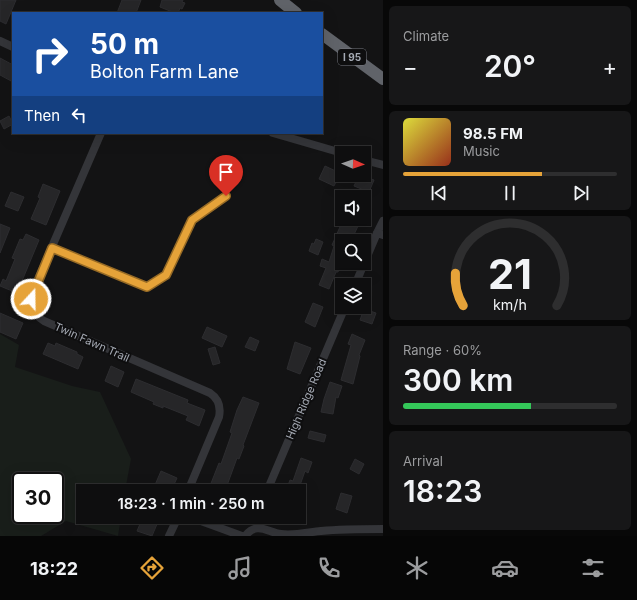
<!DOCTYPE html>
<meta charset="utf-8">
<style>
body{margin:0;font-family:Inter,sans-serif;background:#171718;color:#f1f3f6;height:100vh;display:flex;flex-direction:column;font-size:15px;white-space:nowrap}
*{box-sizing:border-box;margin:0}
p{font-size:13px;color:#9b9c9e}
.icon{flex:none;width:22px;height:22px;fill:none;stroke:currentColor;stroke-width:2;stroke-linecap:round;stroke-linejoin:round}
.map{position:relative;flex:1;overflow:hidden}
.drawer{display:flex;flex-direction:column;gap:6px;padding:6px;background:#080808;width:254px}
.drawer>*{flex:none}
.top-card{position:absolute;left:12px;top:12px;width:311px;height:122px;border-radius:0px;box-shadow:0 4px 16px #0002,0 0 0 1px #2e2e2f;background:#1a4fa0;color:#fff;overflow:hidden}
.needle{width:26px;rotate:92deg}
.controls{position:absolute;left:335px;top:146px;display:grid;gap:8px}
.controls a{display:grid;place-items:center;width:36px;height:36px;border-radius:0px;background:#0e0e0f;box-shadow:0 4px 16px #0002,0 0 0 1px #2e2e2f;font-size:20px}
.speed{position:absolute;left:12px;top:472px;display:flex;gap:8px;font-size:20px;font-weight:700;text-align:center}
.speed>*{display:grid;place-content:center;width:52px;height:52px;border-radius:50%;background:#0e0e0f;box-shadow:0 4px 16px #0002,0 0 0 1px #2e2e2f;line-height:1}
.speed .limit{border:2px solid #111;border-radius:6px;background:#fff;color:#111}
.pin{position:absolute;display:grid;place-items:center;width:34px;height:34px;color:#fff;margin:-41px -17px;border-radius:50% 50% 50% 0;rotate:-45deg;box-shadow:0 0 4px #0007}
.pin .icon{rotate:45deg}
.me{position:absolute;width:44px;margin:-22px;rotate:21deg;stroke-linejoin:round;filter:drop-shadow(0 0 3px #0008)}
.turn{display:flex;align-items:center;gap:14px;height:84px;padding:0 12px;font-size:18px}
.turn .icon{width:52px;height:52px;stroke-width:2.5}
.turn b{display:block;font-size:28px;line-height:34px}
.then{display:flex;align-items:center;height:38px;padding:0 12px;background:#0003;gap:8px;font-size:15px}
.big{font-size:30px;font-weight:600;line-height:1.1}
.drawer .widget{flex:1;display:flex;flex-direction:column;justify-content:center;gap:6px;min-width:0;padding:0 14px;border-radius:6px;background:#171718}
.drawer .dial{align-items:center;gap:0}
.dial svg{height:104px;overflow:visible;fill:none;stroke:#2e2e2f;stroke-width:7;stroke-linecap:round;text-anchor:middle}
.dial text{fill:#f1f3f6;stroke:none}
.song{display:flex;align-items:center;gap:12px}
.cover{width:48px;height:48px;border-radius:6px;background:linear-gradient(135deg,hsl(60 70% 55%),hsl(10 70% 35%))}
.played{height:4px;border-radius:2px;background:linear-gradient(90deg,#e6a339 65%,#2e2e2f 65%)}
.keys{display:flex;justify-content:space-around;direction:ltr}
.heat{display:flex;justify-content:space-between;align-items:center;font-size:22px;direction:ltr}
.charge{height:6px;border-radius:3px;background:linear-gradient(90deg,#34c759 60%,#2e2e2f 0)}
.trip{position:absolute;left:76px;top:484px;width:230px;height:40px;border-radius:0px;background:#0e0e0f;box-shadow:0 4px 16px #0002,0 0 0 1px #2e2e2f;font-weight:600;line-height:40px;text-align:center}
.tabs{display:flex;height:64px;justify-content:space-around;align-items:center;background:#060606;color:#9b9c9e}
.tabs .icon{width:28px;height:28px}
.tabs .selected{color:#e6a339}
.tabs b{font-size:18px;color:#f1f3f6}
main{display:flex;flex:1;min-height:0}
.map>svg:first-child{display:block}
</style>
<main>
<div class="map">
<svg width="383" height="536" viewBox="0 0 383 536">
<rect width="100%" height="100%" fill="#131314"/>
<path fill="#191e1a" fill-rule="evenodd" d="M 0,334 L 19,345 L 15,367 L 72,386 L 100,392 L 131,459 L 125,491 L 83,491 L 83,517 L 121,517 L 118,536 L 66,521 L 41,536 L 0,536 ZM 21,481 L 55,481 L 55,515 L 21,515 Z"/>
<g fill="#262628" stroke="#2d2d30">
<polygon points="0,0 16,0 6,24 0,21"/>
<polygon points="122,0 141,0 136,13 117,13"/>
<polygon points="162,0 183,0 182,2 185,3 182,9 180,8 178,13 175,13 160,7"/>
<polygon points="0,58 13,65 13,82 0,75"/>
<polygon points="9,116 13,124 4,129 0,121"/>
<polygon points="325,166 340,173 334,186 319,179"/>
<polygon points="361,175 374,180 369,192 354,186 358,177 360,178"/>
<polygon points="43,184 60,191 46,225 31,219 40,198 38,197"/>
<polygon points="11,192 24,197 18,211 5,206"/>
<polygon points="343,220 358,226 351,241 342,241 342,262 338,272 336,272 329,289 319,285 326,268 320,266 322,259 329,262 334,246 332,245"/>
<polygon points="0,224 10,228 0,253"/>
<polygon points="26,234 39,240 17,293 0,286 3,279 6,281 15,259 12,258 15,251 20,239 23,240"/>
<polygon points="316,239 323,242 318,255 309,251 312,243 314,244"/>
<polygon points="313,303 323,307 315,327 305,322"/>
<polygon points="364,309 376,313 372,324 360,320"/>
<polygon points="0,313 23,323 16,339 0,332"/>
<polygon points="207,327 227,336 222,347 202,338"/>
<polygon points="352,334 365,340 359,355 360,356 353,384 341,380 351,345 348,344"/>
<polygon points="250,337 259,341 255,351 245,347"/>
<polygon points="295,342 311,348 300,374 287,369"/>
<polygon points="48,343 55,346 56,343 77,352 77,354 83,357 78,369 43,354"/>
<polygon points="215,347 220,363 213,365 208,349"/>
<polygon points="111,366 124,372 118,387 105,381"/>
<polygon points="136,379 188,400 187,403 205,410 199,426 186,420 188,416 163,406 163,408 153,404 154,402 131,392"/>
<polygon points="330,382 342,386 338,398 336,397 333,414 321,412 324,399"/>
<polygon points="243,397 259,403 243,445 244,446 239,459 237,458 225,491 208,491 219,463 221,464 232,433 230,432 237,410"/>
<polygon points="310,431 326,435 324,442 308,438"/>
<polygon points="301,458 312,462 308,473 305,471 298,491 295,491 287,488 290,480 293,481"/>
<polygon points="355,459 364,464 359,474 350,469"/>
<polygon points="161,471 177,478 171,491 155,485"/>
<polygon points="341,493 352,496 347,513 336,509"/>
<polygon points="143,517 160,517 152,536 137,531"/>
</g>
<g fill="none" stroke-linecap="round" stroke-linejoin="round">
<g stroke="#343539" stroke-width="8">
<polyline points="0,41 13,47"/>
<path d="M 101,133 L 32,293 C 29,306 33,314 44,321 L 210,393 C 219,399 221,407 219,417 L 188,491"/>
<polyline points="273,133 342,153"/>
<polyline points="364,160 383,165"/>
<polyline points="377,233 383,221"/>
<polyline points="52,248 147,287 166,275 192,220 226,196"/>
<polyline points="355,285 377,233 383,235"/>
<polyline points="267,491 345,307"/>
<polyline points="190,517 242,536"/>
<polyline points="257,528 259,517"/>
<polyline points="169,536 178,517"/>
<path d="M 245,536 C 257,521 267,532 281,534 C 294,536 309,532 321,531 C 342,529 362,529 383,529"/>
</g>
<g stroke="#606369" stroke-width="12">
<polyline points="280,0 296,13"/>
<polyline points="322,34 383,79"/>
</g>
</g>
<g fill="none" stroke-linecap="round" stroke-linejoin="round">
<defs>
<polyline id="route" points="31,299 52,248 147,287 166,275 192,220 226,196"/>
</defs>
<use href="#route" stroke="#966a25" stroke-width="10"/>
<use href="#route" stroke="#e6a339" stroke-width="7"/>
</g>
<g text-anchor="middle" stroke-width="4" stroke-linejoin="round" paint-order="stroke">
<rect fill="#0e0e0f" stroke="#787b82" stroke-width="1" x="338" y="49" width="28" height="16" rx="3"/>
<g font-size="10" font-weight="bold" fill="#a5aab4">
<text x="352" y="61">I 95</text>
</g>
<g font-size="11" fill="#a5aab4" stroke="#0e0e0f">
<text transform="translate(92 342) rotate(24)" y="4">Twin Fawn Trail</text>
<text transform="translate(306 399) rotate(-67)" y="4">High Ridge Road</text>
</g>
</g>
</svg>
<div class="controls">
<a><svg class="needle" viewBox="-14 -14 28 28"><path d="M0-13l5 13h-10z" fill="#e53935"/><path d="M0 13l5-13h-10z" fill="#9b9c9e"/></svg></a>
<a><svg class="icon" aria-label="sound" viewBox="0 0 24 24"><path d="M4 9h4l5-4v14l-5-4H4zM17 9q2 3 0 6"/></svg></a>
<a><svg class="icon" aria-label="search" viewBox="0 0 24 24"><circle cx="10" cy="10" r="6"/><path d="M15 15l6 6"/></svg></a>
<a><svg class="icon" aria-label="layers" viewBox="0 0 24 24"><path d="M12 4l9 5-9 5-9-5zM3 14l9 5 9-5"/></svg></a>
</div>
<div class="speed"><div class="limit">30</div></div>
<div class="pin" style="left:226px;top:196px;background:#d93025"><svg class="icon" aria-label="arrive" viewBox="0 0 24 24"><path d="M6 21V4h12l-3 4 3 4H6"/></svg></div>
<svg class="me" style="left:31px;top:299px" viewBox="-20 -20 40 40"><circle r="17" fill="#e6a339" stroke="#fff" stroke-width="3"/><path d="M0-11L8 9 0 5-8 9z" fill="#fff"/></svg>
<div class="trip">18:23 · 1 min · 250 m</div>
<div class="top-card">
<div class="turn"><svg class="icon" aria-label="right" viewBox="0 0 24 24"><path d="M7 20v-9h11M14 6l5 5-5 5"/></svg><div><b>50 m</b>Bolton Farm Lane</div></div>
<div class="then">Then<svg class="icon" aria-label="left" viewBox="0 0 24 24"><path d="M17 20v-9H6M10 6l-5 5 5 5"/></svg></div>
</div>
</div>
<section class="drawer">
<div class="widget"><p>Climate</p>
<div class="heat"><a>−</a><b class="big">20°</b><a>+</a></div>
</div>
<div class="widget">
<div class="song"><i class="cover"></i><div><b>98.5 FM</b><p>Music</p></div></div>
<div class="played"></div>
<div class="keys"><svg class="icon" aria-label="previous" viewBox="0 0 24 24"><path d="M18 5L8 12l10 7zM5 5v14"/></svg><svg class="icon" aria-label="pause" viewBox="0 0 24 24"><path d="M8 5v14M16 5v14"/></svg><svg class="icon" aria-label="next" viewBox="0 0 24 24"><path d="M6 5l10 7-10 7zM19 5v14"/></svg></div>
</div>
<div class="widget dial"><svg viewBox="0 0 100 80">
<path d="M14 69A42 42 0 1 1 86 69"/>
<path d="M14 69A42 42 0 0 1 8 44" stroke="#e6a339"/>
<text x="50" y="56" font-size="32" font-weight="700">21</text>
<text x="50" y="72" font-size="11">km/h</text>
</svg></div>
<div class="widget"><p>Range · 60%</p><b class="big">300 km</b><div class="charge"></div></div>
<div class="widget"><p>Arrival</p><b class="big">18:23</b></div>
</section>
</main>
<nav class="tabs">
<b>18:22</b>
<svg class="icon selected" aria-label="directions" viewBox="0 0 24 24"><path d="M12 3l9 9-9 9-9-9zM9 14v-3h6M13 9l2 2-2 2"/></svg>
<svg class="icon" aria-label="music" viewBox="0 0 24 24"><path d="M9 18V5l10-2v13"/><circle cx="6" cy="18" r="3"/><circle cx="16" cy="16" r="3"/></svg>
<svg class="icon" aria-label="phone" viewBox="0 0 24 24"><path d="M5 4h4l2 5-3 2q2 4 5 5l2-3 5 2v4C11 20 4 13 5 4z"/></svg>
<svg class="icon" aria-label="climate" viewBox="0 0 24 24"><path d="M12 3v18M4 7l16 10M4 17L20 7"/></svg>
<svg class="icon" aria-label="car" viewBox="0 0 24 24"><path d="M5 17H2v-5l4-1 3-4h7l3 4 3 1v5h-3M9 17h6M6 11h13"/><circle cx="7" cy="17" r="2"/><circle cx="17" cy="17" r="2"/></svg>
<svg class="icon" aria-label="filters" viewBox="0 0 24 24"><path d="M4 7h16M4 17h16"/><circle cx="9" cy="7" r="2"/><circle cx="15" cy="17" r="2"/></svg>
</nav>
